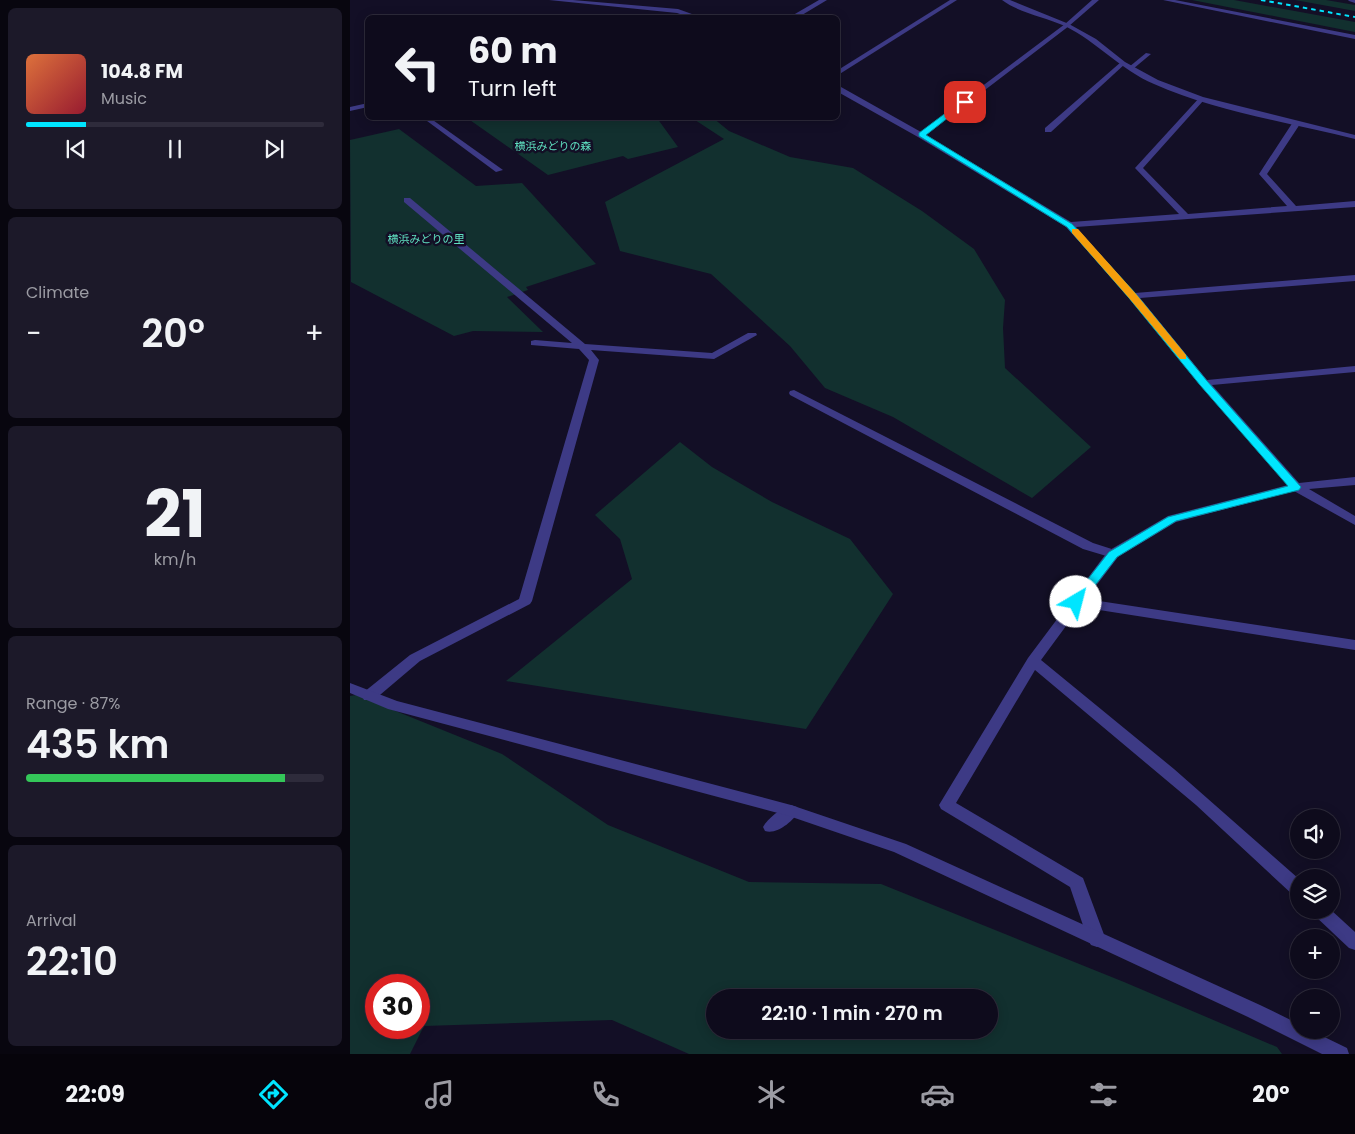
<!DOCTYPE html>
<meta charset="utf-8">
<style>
body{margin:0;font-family:Poppins,"Noto Sans JP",sans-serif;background:#1c1929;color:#f1f3f6;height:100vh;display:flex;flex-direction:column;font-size:19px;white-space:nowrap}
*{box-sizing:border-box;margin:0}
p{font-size:16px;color:#9b9ba3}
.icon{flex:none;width:28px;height:28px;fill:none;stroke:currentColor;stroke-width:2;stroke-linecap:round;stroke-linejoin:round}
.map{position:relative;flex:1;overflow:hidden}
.sheet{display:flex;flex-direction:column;gap:8px;padding:8px;background:#08060f;width:350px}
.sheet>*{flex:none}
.banner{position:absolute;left:15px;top:15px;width:475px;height:105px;border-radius:8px;box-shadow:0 2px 12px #0003,0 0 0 1px #2e2b3b;background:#0e0b1c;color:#f1f3f6;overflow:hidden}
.buttons{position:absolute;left:940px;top:809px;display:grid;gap:10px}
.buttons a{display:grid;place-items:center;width:50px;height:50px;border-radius:50%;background:#0e0b1c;box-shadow:0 2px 12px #0003,0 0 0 1px #2e2b3b;font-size:25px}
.speed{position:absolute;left:15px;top:974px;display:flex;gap:10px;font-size:25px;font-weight:700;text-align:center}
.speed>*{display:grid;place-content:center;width:65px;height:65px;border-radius:50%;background:#0e0b1c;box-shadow:0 2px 12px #0003,0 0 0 1px #2e2b3b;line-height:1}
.speed .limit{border:8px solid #d22;background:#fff;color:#111}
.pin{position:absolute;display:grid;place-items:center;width:42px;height:42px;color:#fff;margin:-21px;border-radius:10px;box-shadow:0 2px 8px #0006}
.me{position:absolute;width:55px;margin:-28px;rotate:37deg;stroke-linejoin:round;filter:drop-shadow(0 0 4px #0008)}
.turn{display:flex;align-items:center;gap:18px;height:105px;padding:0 20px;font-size:22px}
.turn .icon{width:65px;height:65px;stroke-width:2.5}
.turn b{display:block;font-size:35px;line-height:42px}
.big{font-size:38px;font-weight:600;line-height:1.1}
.sheet .tile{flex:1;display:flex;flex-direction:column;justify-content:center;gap:8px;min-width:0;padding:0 18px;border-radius:8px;background:#1c1929}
.sheet .dial{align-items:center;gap:0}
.dial b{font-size:65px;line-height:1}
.song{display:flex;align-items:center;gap:15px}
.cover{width:60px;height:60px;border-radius:8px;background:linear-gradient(135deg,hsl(20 70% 55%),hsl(350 70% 35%))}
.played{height:5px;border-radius:2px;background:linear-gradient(90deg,#00e5ff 20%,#2e2b3b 20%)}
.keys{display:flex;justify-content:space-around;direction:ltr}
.heat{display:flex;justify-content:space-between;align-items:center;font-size:28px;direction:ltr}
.charge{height:8px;border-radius:4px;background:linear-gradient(90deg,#34c759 87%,#2e2b3b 0)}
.trip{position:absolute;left:356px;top:989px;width:292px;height:50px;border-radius:25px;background:#0e0b1c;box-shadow:0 2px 12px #0003,0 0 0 1px #2e2b3b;font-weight:600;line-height:50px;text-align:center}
.tab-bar{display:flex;height:80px;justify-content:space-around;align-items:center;background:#06040b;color:#9b9ba3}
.tab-bar .icon{width:35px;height:35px}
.tab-bar .current{color:#00e5ff}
.tab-bar b{font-size:22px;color:#f1f3f6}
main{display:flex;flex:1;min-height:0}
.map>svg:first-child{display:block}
</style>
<main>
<section class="sheet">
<div class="tile">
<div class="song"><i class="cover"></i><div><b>104.8 FM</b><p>Music</p></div></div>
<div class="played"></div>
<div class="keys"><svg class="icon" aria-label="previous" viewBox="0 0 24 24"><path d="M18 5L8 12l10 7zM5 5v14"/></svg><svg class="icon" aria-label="pause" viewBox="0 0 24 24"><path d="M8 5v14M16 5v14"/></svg><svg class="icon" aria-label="next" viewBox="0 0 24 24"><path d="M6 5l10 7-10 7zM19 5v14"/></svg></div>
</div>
<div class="tile"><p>Climate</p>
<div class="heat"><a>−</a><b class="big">20°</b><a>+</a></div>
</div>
<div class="tile dial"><b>21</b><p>km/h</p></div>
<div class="tile"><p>Range · 87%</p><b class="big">435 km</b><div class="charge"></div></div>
<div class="tile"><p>Arrival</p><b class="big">22:10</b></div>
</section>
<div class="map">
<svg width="1005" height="1054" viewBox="0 0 1005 1054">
<rect width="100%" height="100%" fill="#130f26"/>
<g fill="#12302f" fill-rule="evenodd">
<polygon points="842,0 884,0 1005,22 1005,32"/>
<polygon points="945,0 976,0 1005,5 1005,11"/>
<polygon points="117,118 307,118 328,147 278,159 273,156 198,175"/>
<polygon points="342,118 363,118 379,131 440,157 503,168 572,211 624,249 655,300 653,328 655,368 741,447 682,498 543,417 475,388 440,346 361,274 270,251 255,202 374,139"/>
<polygon points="49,129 126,186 172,183 246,264 176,287 178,290 157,297 193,332 123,331 104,336 1,282 0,140"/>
<polygon points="330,442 362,467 422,502 500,539 543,594 456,729 156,681 282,579 270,539 245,515"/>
<path d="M 6,695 L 152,754 L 258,825 L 399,882 L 531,884 L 774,982 L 927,1047 L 932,1054 L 339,1054 L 262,1020 L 74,1026 L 60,1054 L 0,1054 L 0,696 ZM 26,985 L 69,985 L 69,1028 L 26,1028 ZM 365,998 L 640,998 L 640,1030 L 365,1030 Z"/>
</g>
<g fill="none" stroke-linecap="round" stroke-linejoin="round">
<g fill="#3d3a85" fill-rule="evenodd">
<polygon points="18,103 18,107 0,111 0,107"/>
<polygon points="73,118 80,118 153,170 146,172"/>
<polygon points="54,198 60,198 235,344 362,353 398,333 406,333 407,335 364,359 241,350 249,360 182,601 180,604 70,661 24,700 14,700 12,696 14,692 60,655 169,599 239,360 229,349 181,345 181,341 185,340 222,343 54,202"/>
<polygon points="444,390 743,543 768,551 769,554 763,558 733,549 440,395 439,393 440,391"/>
<path d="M 441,805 L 447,807 L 449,811 C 443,821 427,835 415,831 L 413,827 C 418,818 431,808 441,805 Z"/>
</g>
<g fill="#3d3a85" fill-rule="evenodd">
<polygon points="199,0 223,0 328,9 353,18 342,18 327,13"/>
<polygon points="469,0 477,0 447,18 438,18"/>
<polygon points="600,0 607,0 488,75 488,70"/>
<polygon points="742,0 749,0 719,26 576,135 721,222 829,214 785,168 850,97 854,99 853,101 793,168 838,214 937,206 909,174 943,122 946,122 950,124 917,174 946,206 1005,201 1005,207 726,227 785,293 1005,275 1005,281 790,298 857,380 1005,366 1005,372 862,385 949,483 1005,477 1005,485 959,489 1005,516 1005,525 944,491 826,522 768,557 736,599 1005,640 1005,650 730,607 691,660 824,769 949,879 949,897 943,895 846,805 685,670 606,803 733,878 756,940 753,945 747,947 741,945 738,940 720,887 591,809 589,805 678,658 758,551 818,516 938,485 850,385 780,298 716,227 568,137 488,92 488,87 491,87 571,132 715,24"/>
<polygon points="813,0 825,0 1005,35 1005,39"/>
<polygon points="998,0 1005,0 1005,3 999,1"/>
<polygon points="796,53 801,54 783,69 779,69 779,67"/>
<polygon points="771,62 776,63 701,132 695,132 695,128"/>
<polygon points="961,910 981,910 1005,932 1005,950 999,948 964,915"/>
</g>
<g fill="#3d3a85" fill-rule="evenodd">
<path d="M 652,0 L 660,0 L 719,24 L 746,39 L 775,62 L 808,80 L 853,97 L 1005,135 L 1005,139 C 941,123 864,111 804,84 C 771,70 747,42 715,26 C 695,17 669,13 652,0 Z"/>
<polygon points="0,683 47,701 441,805 556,844 910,1005 949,1024 949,1030 960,1030 997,1048 999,1054 972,1054 898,1017 544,852 439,816 38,709 0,693"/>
</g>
<polyline stroke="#00e5ff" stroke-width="2" stroke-dasharray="4.5 4" stroke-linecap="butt" points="911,0 1005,17"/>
</g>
<polygon fill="#00e5ff" stroke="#0095a6" points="613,100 618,102 576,135 722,224 786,294 857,381 951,487 949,490 826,521 767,557 730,605 726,606 720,602 759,552 818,517 938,486 850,385 779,298 717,227 569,136 569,133"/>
<polygon fill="#f59e0b" points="722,229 728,229 786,294 836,355 836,359 830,359 779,298 722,233"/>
<g text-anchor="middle" stroke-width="5" stroke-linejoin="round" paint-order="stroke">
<g font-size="11" fill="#5fe0c0" stroke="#130f26">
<text x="203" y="150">横浜みどりの森</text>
<text x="76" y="243">横浜みどりの里</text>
</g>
</g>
</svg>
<div class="buttons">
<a><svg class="icon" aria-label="sound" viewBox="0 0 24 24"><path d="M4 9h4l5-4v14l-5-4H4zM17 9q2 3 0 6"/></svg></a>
<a><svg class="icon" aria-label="layers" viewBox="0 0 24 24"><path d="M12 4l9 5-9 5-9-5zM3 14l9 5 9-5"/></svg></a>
<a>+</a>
<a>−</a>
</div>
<div class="speed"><div class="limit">30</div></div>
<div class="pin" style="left:615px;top:102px;background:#d93025"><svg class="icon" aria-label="arrive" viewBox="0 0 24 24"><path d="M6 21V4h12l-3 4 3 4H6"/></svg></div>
<svg class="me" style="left:726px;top:602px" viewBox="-20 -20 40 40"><circle r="19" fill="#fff"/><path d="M0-13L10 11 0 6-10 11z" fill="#00e5ff"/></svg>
<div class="trip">22:10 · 1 min · 270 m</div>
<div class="banner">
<div class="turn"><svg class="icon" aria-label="left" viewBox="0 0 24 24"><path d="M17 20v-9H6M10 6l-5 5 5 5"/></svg><div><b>60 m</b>Turn left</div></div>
</div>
</div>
</main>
<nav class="tab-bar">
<b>22:09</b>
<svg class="icon current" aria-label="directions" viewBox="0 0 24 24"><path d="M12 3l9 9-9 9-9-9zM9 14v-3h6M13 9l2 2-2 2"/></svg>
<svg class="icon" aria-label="music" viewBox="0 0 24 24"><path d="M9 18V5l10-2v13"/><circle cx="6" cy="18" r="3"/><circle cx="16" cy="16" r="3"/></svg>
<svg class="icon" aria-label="phone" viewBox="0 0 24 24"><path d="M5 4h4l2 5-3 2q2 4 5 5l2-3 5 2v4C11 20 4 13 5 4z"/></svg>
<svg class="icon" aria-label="climate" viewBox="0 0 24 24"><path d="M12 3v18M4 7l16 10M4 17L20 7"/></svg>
<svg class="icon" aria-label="car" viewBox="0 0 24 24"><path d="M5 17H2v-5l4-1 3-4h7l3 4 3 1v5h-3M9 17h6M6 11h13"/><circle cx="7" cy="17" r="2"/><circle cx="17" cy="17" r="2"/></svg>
<svg class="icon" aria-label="filters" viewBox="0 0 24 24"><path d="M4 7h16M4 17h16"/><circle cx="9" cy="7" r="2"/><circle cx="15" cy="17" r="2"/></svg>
<b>20°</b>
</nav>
